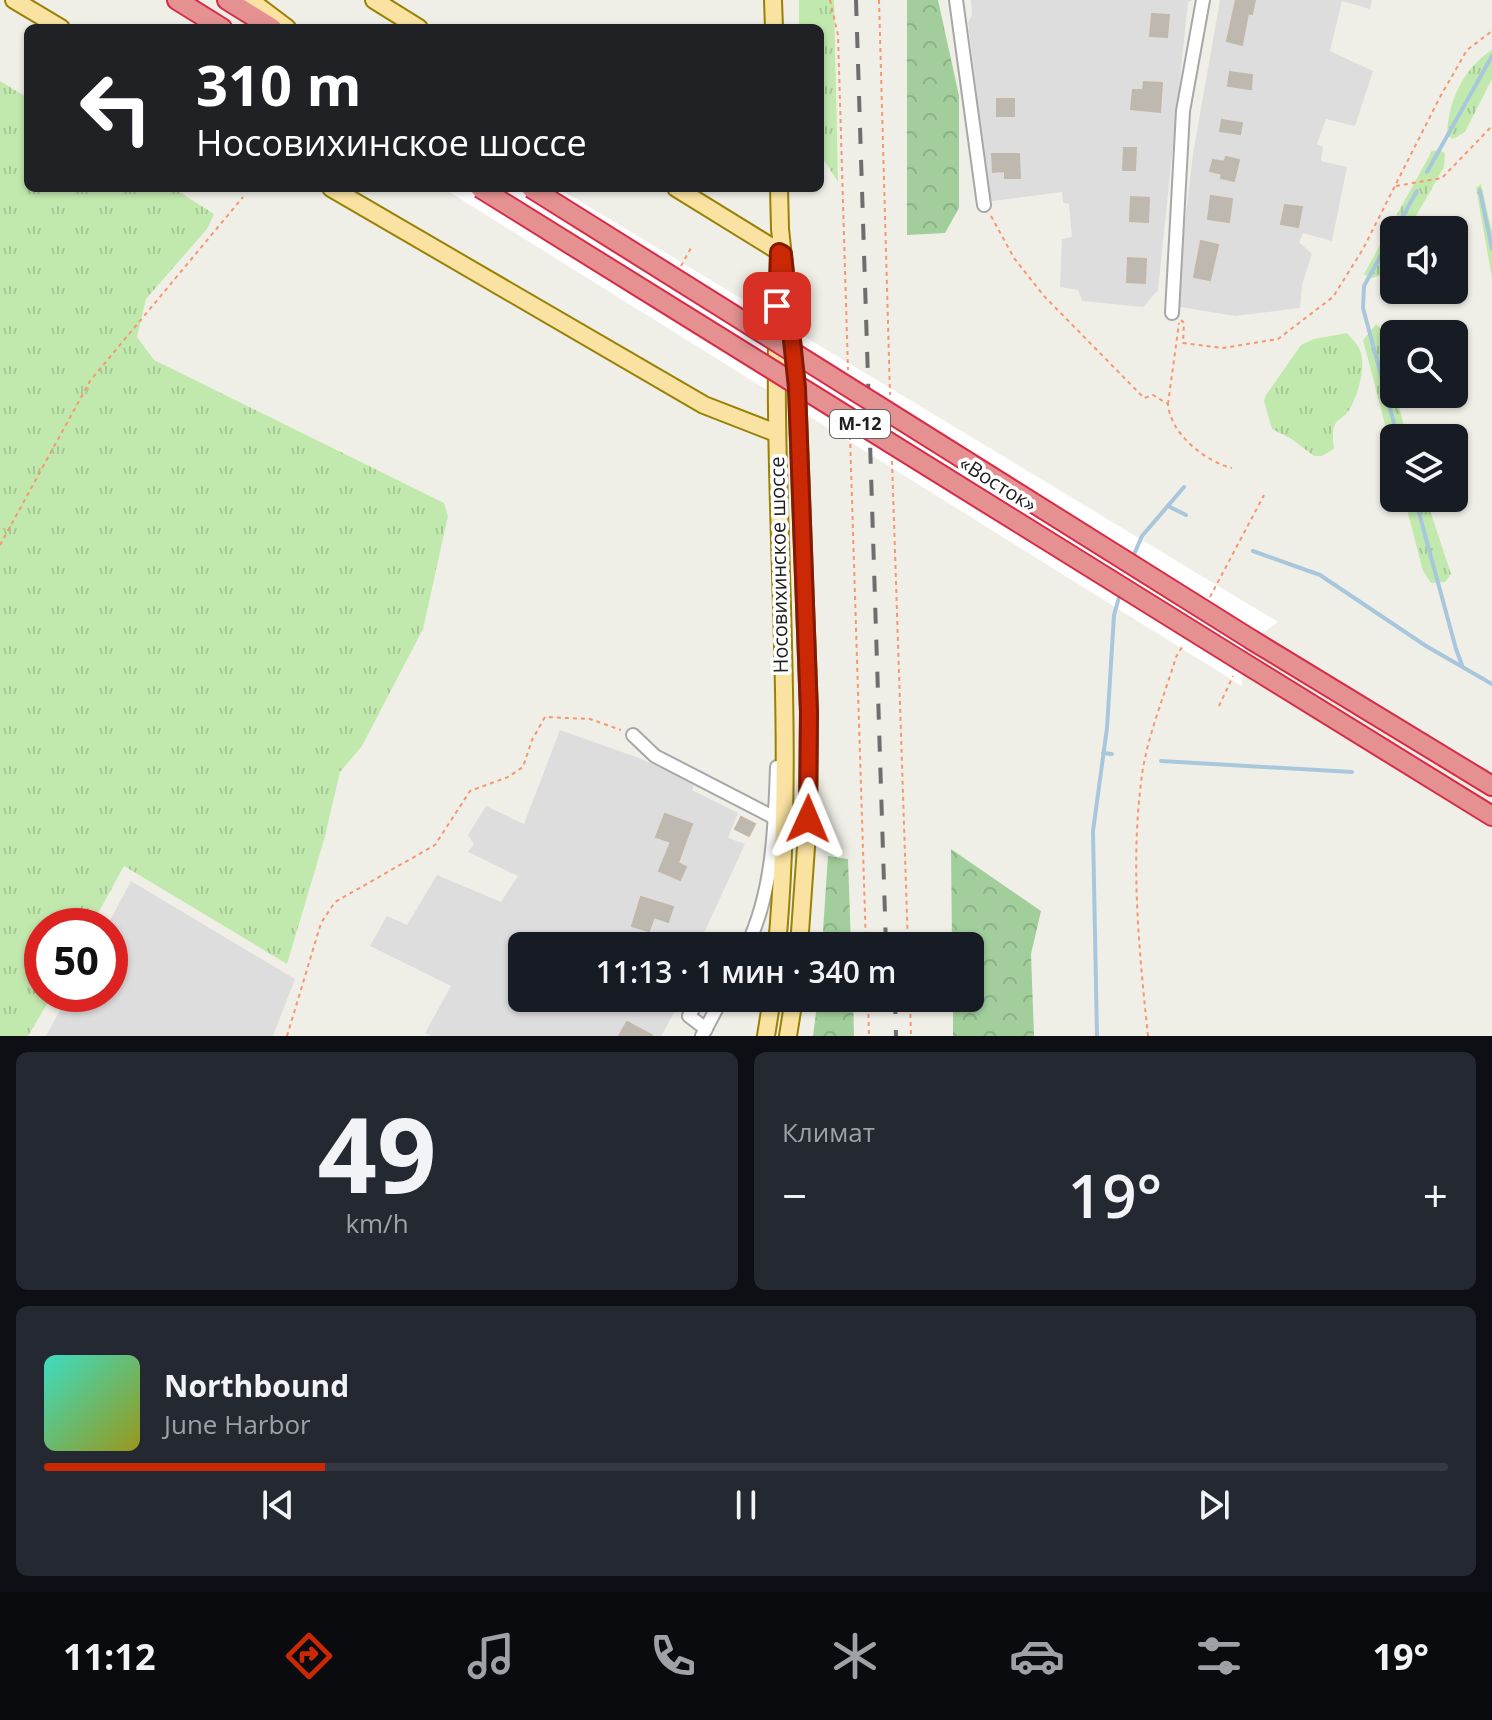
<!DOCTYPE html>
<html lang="ru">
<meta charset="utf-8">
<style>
body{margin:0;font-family:"Open Sans",sans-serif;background:#242831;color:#f1f3f6;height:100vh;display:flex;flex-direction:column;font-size:30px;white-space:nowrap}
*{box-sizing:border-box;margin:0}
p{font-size:26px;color:#9ea1a6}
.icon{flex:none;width:44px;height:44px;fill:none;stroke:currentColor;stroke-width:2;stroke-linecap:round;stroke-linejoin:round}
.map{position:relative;height:1036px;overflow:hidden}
.drawer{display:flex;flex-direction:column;gap:16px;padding:16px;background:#0d0f14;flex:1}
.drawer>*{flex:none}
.banner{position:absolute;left:24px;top:24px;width:800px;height:168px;border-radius:12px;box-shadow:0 2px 6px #0004;background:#202124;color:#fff;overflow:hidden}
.controls{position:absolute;left:1380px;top:216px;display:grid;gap:16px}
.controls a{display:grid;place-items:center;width:88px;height:88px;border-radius:12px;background:#171b24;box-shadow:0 2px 6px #0004;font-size:40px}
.speed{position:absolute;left:24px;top:908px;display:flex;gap:16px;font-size:40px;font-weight:700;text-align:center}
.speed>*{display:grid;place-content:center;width:104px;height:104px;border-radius:50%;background:#171b24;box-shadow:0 2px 6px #0004;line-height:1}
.speed .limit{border:12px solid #d22;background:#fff;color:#111}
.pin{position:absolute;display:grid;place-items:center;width:68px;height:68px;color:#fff;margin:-34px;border-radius:16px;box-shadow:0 4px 12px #0006}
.me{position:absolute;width:88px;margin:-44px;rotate:1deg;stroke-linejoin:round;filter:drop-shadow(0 0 6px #0008)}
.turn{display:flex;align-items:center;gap:28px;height:168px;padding:0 40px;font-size:36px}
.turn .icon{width:104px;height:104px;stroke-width:2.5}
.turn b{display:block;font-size:56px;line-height:68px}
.big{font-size:60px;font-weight:600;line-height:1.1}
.drawer .tile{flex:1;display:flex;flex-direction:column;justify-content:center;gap:12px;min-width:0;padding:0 28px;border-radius:12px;background:#242831}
.drawer .dial{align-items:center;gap:0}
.dial b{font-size:104px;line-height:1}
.song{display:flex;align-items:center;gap:24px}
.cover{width:96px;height:96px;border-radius:12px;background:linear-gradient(135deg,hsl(170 70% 55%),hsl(60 70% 35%))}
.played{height:8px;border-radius:4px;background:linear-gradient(90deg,#cb2805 20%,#363941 20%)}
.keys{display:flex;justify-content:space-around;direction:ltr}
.heat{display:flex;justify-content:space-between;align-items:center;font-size:44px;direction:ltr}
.drawer .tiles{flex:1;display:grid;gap:16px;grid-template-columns:1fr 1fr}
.tile:last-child{grid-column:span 2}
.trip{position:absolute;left:508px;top:932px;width:476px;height:80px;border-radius:12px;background:#171b24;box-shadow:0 2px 6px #0004;font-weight:600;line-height:80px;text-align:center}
.menu{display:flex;height:128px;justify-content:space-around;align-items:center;background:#090b0e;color:#9ea1a6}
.menu .icon{width:56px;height:56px}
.menu .on{color:#cb2805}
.menu b{font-size:36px;color:#f1f3f6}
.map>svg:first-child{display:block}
</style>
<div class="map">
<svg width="1492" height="1036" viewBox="0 0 1492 1036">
<defs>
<pattern id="grass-tufts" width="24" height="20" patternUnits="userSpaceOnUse" patternTransform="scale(2)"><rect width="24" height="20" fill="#c1e9ae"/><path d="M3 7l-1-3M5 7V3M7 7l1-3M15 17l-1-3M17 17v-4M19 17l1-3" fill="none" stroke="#a6c895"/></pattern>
<pattern id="forest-crowns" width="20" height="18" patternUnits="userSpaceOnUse" patternTransform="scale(2)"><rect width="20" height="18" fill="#a2ce9c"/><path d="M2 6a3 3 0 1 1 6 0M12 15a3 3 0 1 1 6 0" fill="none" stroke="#8bb186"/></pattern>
</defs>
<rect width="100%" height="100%" fill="#f0efe7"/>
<g fill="#dedddd">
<polygon points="971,0 1193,0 1188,2 1158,290 1143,307 1082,301 1078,290 1060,287 1062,239 1072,237 1069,204 1063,203 1062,192 985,202 977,94 968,22 972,15"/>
<polygon points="1220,0 1372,0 1370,9 1342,1 1330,51 1373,71 1355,126 1326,119 1317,144 1323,147 1321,161 1347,167 1332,241 1303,233 1299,242 1312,254 1302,285 1300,308 1235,316 1175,306 1193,154"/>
<polygon points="560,730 639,758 695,783 692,790 738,813 728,838 745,844 698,946 522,946 522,998 679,998 675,1011 661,1036 431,1036 425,1033 451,986 370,946 387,916 407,925 437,875 501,902 518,876 468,852 474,844 468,835 486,806 524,824"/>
<polygon points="131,881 295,979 273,1036 46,1036 69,994 110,994 110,926 107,926"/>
</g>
<g fill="url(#grass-tufts)">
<polygon points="799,0 834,0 838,182 820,154 820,28 799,28"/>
<path d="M 1492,50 L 1492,79 L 1465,132 L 1453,139 L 1447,135 C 1448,102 1463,68 1492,50 Z"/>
<polygon points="0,81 28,98 28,188 173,188 214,214 207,229 146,299 137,337 154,360 444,503 448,516 423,629 362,746 340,772 324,840 287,964 124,866 91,926 42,926 42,994 53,994 28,1036 0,1036"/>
<path d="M 1439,150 L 1445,153 L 1444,167 L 1408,230 L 1394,230 C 1394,247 1393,277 1370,278 L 1364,274 L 1432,151 Z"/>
<polygon points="1481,184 1492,232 1492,278 1476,188"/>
<polygon points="1376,324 1381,329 1394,394 1396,394 1407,438 1394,438 1394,459 1363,340"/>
<path d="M 1347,333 C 1351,338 1357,343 1359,348 C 1367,364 1359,390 1352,405 C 1342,426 1329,413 1334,449 L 1322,456 L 1314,456 L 1290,438 L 1272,429 L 1264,401 L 1266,395 L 1301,345 L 1314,339 Z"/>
<polygon points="1404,498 1426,498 1451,574 1445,582 1431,583 1423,571"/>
</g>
<g fill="url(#forest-crowns)">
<polygon points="907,0 938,0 959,96 959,208 945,233 907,235"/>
<polygon points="951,849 1041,911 1031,954 1034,1036 953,1036 953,998 970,998 970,946 952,946"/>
<polygon points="828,856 848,859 851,946 822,946"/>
<polygon points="818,998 853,998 854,1036 813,1036"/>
</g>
<polygon fill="#fff" points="443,188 558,188 1278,622 1252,640 1241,661 1242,686"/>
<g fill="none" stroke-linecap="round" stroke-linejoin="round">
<g stroke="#a8c7dd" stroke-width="4">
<polyline points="1427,172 1492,56"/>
<polyline points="1480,191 1492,249"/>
<polyline points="1395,230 1417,191"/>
<polyline points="1394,232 1364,286 1363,308 1398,438"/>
<polyline points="1415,498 1456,649 1462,665"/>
<polyline points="1168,506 1186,515"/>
<polyline points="1253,551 1320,575 1426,646 1492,684"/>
<polyline points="1132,559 1142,536 1184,487"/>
<polyline points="1103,753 1112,754"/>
<polyline points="1161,761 1352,772"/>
<polyline points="1097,1036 1093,831 1107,728 1114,615 1120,594"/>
</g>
</g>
<g fill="#bdb8b0" stroke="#c2b8a9" stroke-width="2">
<polygon points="1236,0 1255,0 1252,14 1248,13 1242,45 1227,41"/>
<polygon points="1152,14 1169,15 1167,37 1150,36"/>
<polygon points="1230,72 1252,75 1251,89 1228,86"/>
<polygon points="1144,82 1162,83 1160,112 1131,109 1133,90 1143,90"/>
<rect x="997" y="99" width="17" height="17"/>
<polygon points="1222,120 1242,123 1240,134 1220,131"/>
<polygon points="1124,148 1136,148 1135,170 1123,170"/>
<polygon points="992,154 1019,154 1020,178 1005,178 1005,171 993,172"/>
<polygon points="1226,157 1239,160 1234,181 1221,178 1222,174 1210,171 1213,160 1224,162"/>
<polygon points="1211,196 1232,199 1229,222 1208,219"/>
<polygon points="1131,197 1149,198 1148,222 1130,221"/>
<polygon points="1285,205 1302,207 1298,227 1281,224"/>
<polygon points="1201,241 1218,245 1210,280 1194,277"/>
<polygon points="1128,258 1146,259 1145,283 1127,282"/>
<polygon points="665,814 692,824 678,863 686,867 680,880 659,871 671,842 656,837"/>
<polygon points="741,817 755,824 749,836 735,829"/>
<polygon points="641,897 673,907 668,922 654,917 649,931 632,926"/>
<polygon points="627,1022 653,1036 619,1036"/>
</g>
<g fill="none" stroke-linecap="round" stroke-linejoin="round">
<defs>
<g id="minor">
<polyline points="956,0 984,205"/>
<polyline points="1172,313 1183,111 1203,0"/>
<polyline points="633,735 655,756 775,818"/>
<path d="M 747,946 C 773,891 775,828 777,767"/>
<polyline points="699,998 689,1016 706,1029"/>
<polyline points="702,1036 722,998"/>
</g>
<g id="major">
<polyline points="14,0 61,28"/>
<polyline points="250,0 287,28"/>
<polyline points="374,0 419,28"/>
<polyline points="773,0 774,28"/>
<polyline points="331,188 704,405 776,433"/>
<polyline points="676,188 783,254"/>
<polyline points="779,188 780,229 797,388 809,712 808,819 799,946"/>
<path d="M 777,946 C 797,728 771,509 778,291"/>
<polyline points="766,1036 772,998"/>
<polyline points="788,1036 794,998"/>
</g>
<g id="highway">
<polyline points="177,0 222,28"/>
<polyline points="227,0 272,28"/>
<polyline points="1252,640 1492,786"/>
<polyline points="1241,661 1492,816"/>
</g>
</defs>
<use href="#minor" stroke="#a7a7a7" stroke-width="16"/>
<use href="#major" stroke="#988104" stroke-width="20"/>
<use href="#highway" stroke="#d72b47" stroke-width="22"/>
<g stroke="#f79671" stroke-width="2" stroke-dasharray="4 4" stroke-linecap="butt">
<polyline points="830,0 838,35 848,370"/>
<polyline points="879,0 890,395"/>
<polyline points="1396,186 1442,178 1492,126"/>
<path d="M 991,216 L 1014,258 L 1044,296 L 1144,398 L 1153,395 L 1168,404 C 1170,433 1204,461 1232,468"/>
<polyline points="681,266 691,248"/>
<polyline points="1181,320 1184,323 1183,343 1223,348 1278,339 1333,297 1363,249 1440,97 1467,50 1492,31"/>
<polyline points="1168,404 1179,323"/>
<polyline points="850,436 866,946"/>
<polyline points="892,461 908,946"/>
<polyline points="0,545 90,381 243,197"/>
<polyline points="1210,597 1264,495"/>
<polyline points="1219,706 1233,676"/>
<polyline points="868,998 869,1036"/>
<polyline points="910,998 911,1036"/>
<polyline points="287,1036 321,923 335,902 435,845 470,791 508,777 523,767 532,740 545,717 590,719 621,730"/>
<path d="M 1148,1036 C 1139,950 1130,861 1142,775 C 1147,737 1165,694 1176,657 L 1184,644"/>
</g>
<use href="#minor" stroke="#fff" stroke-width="12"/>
<use href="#major" stroke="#fae3a2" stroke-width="16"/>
<use href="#highway" stroke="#e59191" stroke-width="18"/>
<g stroke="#6e6e6e" stroke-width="4" stroke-dasharray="16 16" stroke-linecap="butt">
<polyline points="856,0 886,946"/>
<polyline points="895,998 896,1036"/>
</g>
<defs>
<g id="highway-bridge">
<polyline points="480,188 1241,661"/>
<polyline points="531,188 1252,640"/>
</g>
</defs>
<use href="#highway-bridge" stroke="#d72b47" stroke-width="22" stroke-linecap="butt"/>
<use href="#highway-bridge" stroke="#e59191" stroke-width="18"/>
</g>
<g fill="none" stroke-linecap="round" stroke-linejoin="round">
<defs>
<polyline id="route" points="777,306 779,252 783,254 797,388 809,712 808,819"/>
</defs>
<use href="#route" stroke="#841a03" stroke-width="20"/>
<use href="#route" stroke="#cb2805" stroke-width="14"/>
</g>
<g text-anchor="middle" stroke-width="7" stroke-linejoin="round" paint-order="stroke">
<rect fill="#fff" stroke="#636363" stroke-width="2" x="830" y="410" width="60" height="28" rx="6"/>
<g font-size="18" font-weight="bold" fill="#202020">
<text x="860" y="430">М-12</text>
</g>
<g font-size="20" fill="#202020" stroke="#fff">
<text transform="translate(998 484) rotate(32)" y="7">«Восток»</text>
<text transform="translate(779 565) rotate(-91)" y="7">Носовихинское шоссе</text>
</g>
</g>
</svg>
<div class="controls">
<a><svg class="icon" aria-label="sound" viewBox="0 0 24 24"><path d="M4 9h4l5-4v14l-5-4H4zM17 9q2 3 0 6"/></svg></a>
<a><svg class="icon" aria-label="search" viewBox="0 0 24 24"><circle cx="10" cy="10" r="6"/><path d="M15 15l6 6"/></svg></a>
<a><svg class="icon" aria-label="layers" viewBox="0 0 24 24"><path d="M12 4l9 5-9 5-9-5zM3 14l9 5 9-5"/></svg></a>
</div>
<div class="speed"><div class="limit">50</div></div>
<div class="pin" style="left:777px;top:306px;background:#d93025"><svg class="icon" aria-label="arrive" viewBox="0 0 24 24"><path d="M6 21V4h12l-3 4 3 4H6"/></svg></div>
<svg class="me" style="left:808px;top:819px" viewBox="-20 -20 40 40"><path d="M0-17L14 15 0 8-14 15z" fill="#cb2805" stroke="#fff" stroke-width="4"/></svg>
<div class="trip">11:13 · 1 мин · 340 m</div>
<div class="banner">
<div class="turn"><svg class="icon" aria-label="left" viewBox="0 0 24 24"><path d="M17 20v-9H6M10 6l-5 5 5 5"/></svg><div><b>310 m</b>Носовихинское шоссе</div></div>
</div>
</div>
<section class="drawer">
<div class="tiles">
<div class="tile dial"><b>49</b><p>km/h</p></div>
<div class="tile"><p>Климат</p>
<div class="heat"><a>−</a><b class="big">19°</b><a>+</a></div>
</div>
<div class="tile">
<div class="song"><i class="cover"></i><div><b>Northbound</b><p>June Harbor</p></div></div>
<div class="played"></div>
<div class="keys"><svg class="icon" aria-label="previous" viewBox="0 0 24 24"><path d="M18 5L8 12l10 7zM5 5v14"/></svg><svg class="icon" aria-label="pause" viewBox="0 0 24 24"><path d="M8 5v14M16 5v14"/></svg><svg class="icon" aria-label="next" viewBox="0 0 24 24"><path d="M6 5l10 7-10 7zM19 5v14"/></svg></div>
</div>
</div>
</section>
<nav class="menu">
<b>11:12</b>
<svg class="icon on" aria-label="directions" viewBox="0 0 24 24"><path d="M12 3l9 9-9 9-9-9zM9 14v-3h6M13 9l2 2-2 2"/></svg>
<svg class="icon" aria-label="music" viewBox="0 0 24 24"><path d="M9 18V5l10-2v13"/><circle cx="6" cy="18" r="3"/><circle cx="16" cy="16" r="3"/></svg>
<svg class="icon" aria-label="phone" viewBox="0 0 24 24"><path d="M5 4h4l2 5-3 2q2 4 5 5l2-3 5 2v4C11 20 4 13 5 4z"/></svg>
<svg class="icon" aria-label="climate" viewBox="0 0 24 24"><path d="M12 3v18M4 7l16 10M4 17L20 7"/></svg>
<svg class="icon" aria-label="car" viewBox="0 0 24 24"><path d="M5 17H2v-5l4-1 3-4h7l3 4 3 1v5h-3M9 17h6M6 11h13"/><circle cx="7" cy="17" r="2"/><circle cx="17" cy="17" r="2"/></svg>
<svg class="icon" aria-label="filters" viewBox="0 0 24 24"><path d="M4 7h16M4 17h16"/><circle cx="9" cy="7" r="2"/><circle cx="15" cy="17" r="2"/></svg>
<b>19°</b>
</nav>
